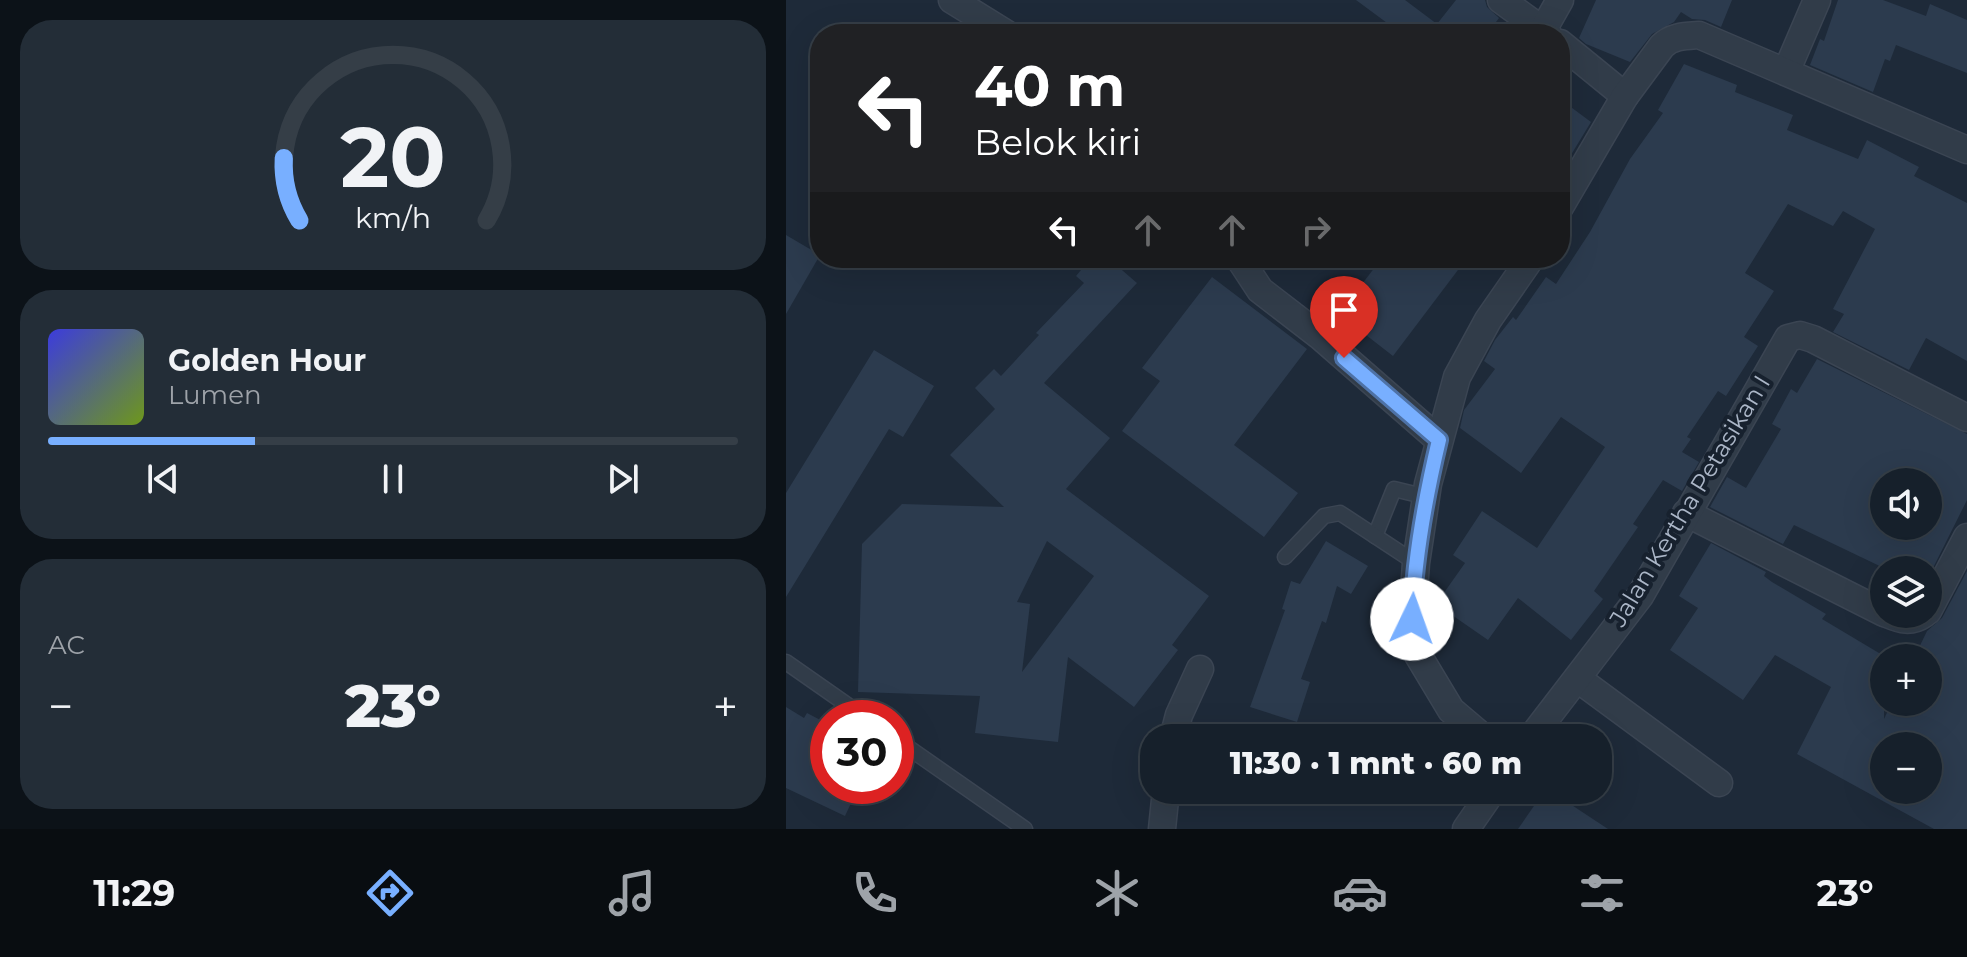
<!DOCTYPE html>
<html lang="id">
<meta charset="utf-8">
<style>
body{margin:0;font-family:Montserrat,sans-serif;background:#232d37;color:#f1f3f6;height:100vh;display:flex;flex-direction:column;font-size:30px;white-space:nowrap}
*{box-sizing:border-box;margin:0}
p{font-size:26px;color:#9ea3a9}
.icon{flex:none;width:44px;height:44px;fill:none;stroke:currentColor;stroke-width:2;stroke-linecap:round;stroke-linejoin:round}
.map{position:relative;flex:1;overflow:hidden}
.side{display:flex;flex-direction:column;gap:20px;padding:20px;background:#0c1218;width:786px}
.side>*{flex:none}
.banner{position:absolute;left:24px;top:24px;width:760px;height:244px;border-radius:32px;box-shadow:0 8px 32px #0002,0 0 0 2px #353e47;background:#202124;color:#fff;overflow:hidden}
.tools{position:absolute;left:1084px;top:468px;display:grid;gap:16px}
.tools a{display:grid;place-items:center;width:72px;height:72px;border-radius:50%;background:#16202b;box-shadow:0 8px 32px #0002,0 0 0 2px #353e47;font-size:40px}
.speed{position:absolute;left:24px;top:700px;display:flex;gap:16px;font-size:40px;font-weight:700;text-align:center}
.speed>*{display:grid;place-content:center;width:104px;height:104px;border-radius:50%;background:#16202b;box-shadow:0 8px 32px #0002,0 0 0 2px #353e47;line-height:1}
.speed .limit{border:12px solid #d22;background:#fff;color:#111}
.pin{position:absolute;display:grid;place-items:center;width:68px;height:68px;color:#fff;margin:-82px -34px;border-radius:50% 50% 50% 0;rotate:-45deg;box-shadow:0 0 8px #0007}
.pin .icon{rotate:45deg}
.me{position:absolute;width:88px;margin:-44px;rotate:3deg;stroke-linejoin:round;filter:drop-shadow(0 0 6px #0008)}
.turn{display:flex;align-items:center;gap:28px;height:168px;padding:0 32px;font-size:36px}
.turn .icon{width:104px;height:104px;stroke-width:2.5}
.turn b{display:block;font-size:56px;line-height:68px}
.lanes{display:flex;align-items:center;height:76px;padding:0 32px;background:#0003;justify-content:center;gap:40px;direction:ltr}
.lanes .off{opacity:.35}
.big{font-size:60px;font-weight:800;line-height:1.1}
.side .card{flex:1;display:flex;flex-direction:column;justify-content:center;gap:12px;min-width:0;padding:0 28px;border-radius:32px;background:#232d37}
.side .dial{align-items:center;gap:0}
.dial svg{height:208px;overflow:visible;fill:none;stroke:#353e47;stroke-width:7;stroke-linecap:round;text-anchor:middle}
.dial text{fill:#f1f3f6;stroke:none}
.song{display:flex;align-items:center;gap:24px}
.cover{width:96px;height:96px;border-radius:12px;background:linear-gradient(135deg,hsl(240 70% 55%),hsl(80 70% 35%))}
.played{height:8px;border-radius:4px;background:linear-gradient(90deg,#78afff 30%,#353e47 30%)}
.keys{display:flex;justify-content:space-around;direction:ltr}
.heat{display:flex;justify-content:space-between;align-items:center;font-size:44px;direction:ltr}
.trip{position:absolute;left:354px;top:724px;width:472px;height:80px;border-radius:32px;background:#16202b;box-shadow:0 8px 32px #0002,0 0 0 2px #353e47;font-weight:800;line-height:80px;text-align:center}
.menu{display:flex;height:128px;justify-content:space-around;align-items:center;background:#090d11;color:#9ea3a9}
.menu .icon{width:56px;height:56px}
.menu .active{color:#78afff}
.menu b{font-size:36px;color:#f1f3f6}
main{display:flex;flex:1;min-height:0}
.map>svg:first-child{display:block}
</style>
<main>
<section class="side">
<div class="card dial"><svg viewBox="0 0 100 80">
<path d="M14 69A42 42 0 1 1 86 69"/>
<path d="M14 69A42 42 0 0 1 8 45" stroke="#78afff"/>
<text x="50" y="56" font-size="32" font-weight="700">20</text>
<text x="50" y="72" font-size="11">km/h</text>
</svg></div>
<div class="card">
<div class="song"><i class="cover"></i><div><b>Golden Hour</b><p>Lumen</p></div></div>
<div class="played"></div>
<div class="keys"><svg class="icon" aria-label="previous" viewBox="0 0 24 24"><path d="M18 5L8 12l10 7zM5 5v14"/></svg><svg class="icon" aria-label="pause" viewBox="0 0 24 24"><path d="M8 5v14M16 5v14"/></svg><svg class="icon" aria-label="next" viewBox="0 0 24 24"><path d="M6 5l10 7-10 7zM19 5v14"/></svg></div>
</div>
<div class="card"><p>AC</p>
<div class="heat"><a>−</a><b class="big">23°</b><a>+</a></div>
</div>
</section>
<div class="map">
<svg width="1181" height="829" viewBox="0 0 1181 829">
<rect width="100%" height="100%" fill="#1e2a39"/>
<g fill="#2c3b4e" fill-rule="evenodd">
<polygon points="570,0 619,0 651,24 670,0 699,0 701,7 713,18 701,34 616,34"/>
<polygon points="810,0 946,0 935,27 919,20 906,19 895,12 888,22 866,34 844,62 800,44 793,38"/>
<polygon points="1052,0 1097,0 1140,16 1144,4 1181,20 1181,73 1110,45 1104,61 1099,59 1087,92 1024,65 1034,39 1038,41"/>
<polygon points="898,64 951,85 949,92 1007,115 1001,130 1072,159 1081,140 1133,167 1128,176 1181,203 1181,361 1140,338 1123,370 1047,332 1058,314 1047,309 1089,229 1057,211 1047,226 1002,204 959,273 988,291 958,337 972,346 940,396 932,391 901,437 905,439 896,452 913,462 896,491 877,480 847,524 852,527 808,591 817,599 785,640 732,598 702,640 650,604 679,563 667,555 696,511 751,548 819,447 775,417 735,473 674,428 678,410 709,369 698,361 709,340 727,317 730,320 760,277 770,284 804,232 844,159 877,113 872,110"/>
<polygon points="774,99 805,122 774,173"/>
<polygon points="0,235 34,255 0,314"/>
<path d="M 305,258 L 322,258 L 351,283 L 258,383 L 324,438 L 280,489 L 423,596 L 386,645 L 392,650 L 348,707 L 282,657 L 272,742 L 189,733 L 194,696 L 72,692 L 76,544 L 116,504 L 218,507 L 164,455 L 209,409 L 189,388 L 208,369 L 215,376 L 253,335 L 250,333 L 298,283 L 290,276 ZM 261,541 L 308,576 L 236,672 L 244,604 L 231,602 Z"/>
<polygon points="596,258 681,258 607,356 553,314"/>
<polygon points="426,277 521,349 448,445 512,493 478,537 336,431 374,381 356,368"/>
<polygon points="88,350 148,386 117,437 103,429 0,597 0,493"/>
<path d="M 1031,359 L 1181,434 L 1181,500 L 1146,570 L 1102,570 L 1008,525 L 997,544 L 924,507 L 941,477 L 960,488 L 995,429 L 986,424 L 1005,389 L 1011,393 ZM 1098,482 L 1142,482 L 1142,526 L 1098,526 Z"/>
<polygon points="540,541 582,566 565,594 551,586 540,623 536,621 515,679 524,682 511,722 464,707 499,610 496,609 505,581 514,584"/>
<path d="M 925,543 L 980,572 L 978,576 L 986,582 L 1040,614 L 1036,619 L 1098,656 L 1098,719 L 1106,702 L 1142,702 L 1142,658 L 1128,658 L 1141,631 L 1156,618 L 1181,571 L 1181,829 L 1148,829 L 1011,754 L 1045,687 L 989,655 L 957,700 L 884,650 L 912,608 L 893,596 ZM 1098,746 L 1142,746 L 1142,790 L 1098,790 Z"/>
<polygon points="0,707 18,718 21,713 42,724 42,786 73,786 59,816 0,788"/>
<polygon points="759,790 763,790 822,829 732,829"/>
</g>
<g fill="none" stroke-linecap="round" stroke-linejoin="round">
<defs>
<g id="service">
<polyline points="589,536 608,489 641,497"/>
<polyline points="499,557 538,516 554,513 630,563"/>
<polyline points="0,662 80,718"/>
<polyline points="110,739 239,829"/>
</g>
<g id="minor">
<polyline points="166,0 221,34"/>
<polyline points="715,0 762,34"/>
<polyline points="757,30 774,0"/>
<polyline points="774,43 839,96"/>
<polyline points="1000,72 1031,0"/>
<path d="M 774,207 L 839,96 L 876,46 C 886,36 899,36 913,35 L 1181,150"/>
<polyline points="453,258 474,290 535,337 653,440"/>
<polyline points="900,513 1098,613"/>
<polyline points="1142,611 1181,537"/>
<path d="M 1101,614 C 1115,620 1125,623 1138,614"/>
<polyline points="792,679 933,783"/>
<polyline points="387,738 393,715 414,669"/>
<polyline points="698,738 665,710 632,655 626,619 630,563 642,484 671,377 702,320 745,258"/>
<polyline points="745,738 854,596 1002,338 1014,335 1027,339 1181,418"/>
<polyline points="376,829 380,790"/>
<polyline points="680,829 707,790"/>
</g>
</defs>
<use href="#service" stroke="#3b4553" stroke-width="17"/>
<use href="#minor" stroke="#3b4553" stroke-width="29"/>
<use href="#service" stroke="#313c49" stroke-width="14"/>
<use href="#minor" stroke="#313c49" stroke-width="26"/>
</g>
<g fill="none" stroke-linecap="round" stroke-linejoin="round">
<defs>
<path id="route" d="M 558,358 L 653,440 C 639,499 628,559 626,619"/>
</defs>
<use href="#route" stroke="#4e72a6" stroke-width="20"/>
<use href="#route" stroke="#78afff" stroke-width="14"/>
</g>
<g text-anchor="middle" stroke-width="8" stroke-linejoin="round" paint-order="stroke">
<g font-size="24" fill="#abb6c7" stroke="#17212e">
<text transform="translate(904 501) rotate(-59)" y="8">Jalan Kertha Petasikan I</text>
</g>
</g>
</svg>
<div class="tools">
<a><svg class="icon" aria-label="sound" viewBox="0 0 24 24"><path d="M4 9h4l5-4v14l-5-4H4zM17 9q2 3 0 6"/></svg></a>
<a><svg class="icon" aria-label="layers" viewBox="0 0 24 24"><path d="M12 4l9 5-9 5-9-5zM3 14l9 5 9-5"/></svg></a>
<a>+</a>
<a>−</a>
</div>
<div class="speed"><div class="limit">30</div></div>
<div class="pin" style="left:558px;top:358px;background:#d93025"><svg class="icon" aria-label="arrive" viewBox="0 0 24 24"><path d="M6 21V4h12l-3 4 3 4H6"/></svg></div>
<svg class="me" style="left:626px;top:619px" viewBox="-20 -20 40 40"><circle r="19" fill="#fff"/><path d="M0-13L10 11 0 6-10 11z" fill="#78afff"/></svg>
<div class="trip">11:30 · 1 mnt · 60 m</div>
<div class="banner">
<div class="turn"><svg class="icon" aria-label="left" viewBox="0 0 24 24"><path d="M17 20v-9H6M10 6l-5 5 5 5"/></svg><div><b>40 m</b>Belok kiri</div></div>
<div class="lanes"><svg class="icon" aria-label="left" viewBox="0 0 24 24"><path d="M17 20v-9H6M10 6l-5 5 5 5"/></svg><svg class="icon off" aria-label="ahead" viewBox="0 0 24 24"><path d="M12 20V5M6 11l6-6 6 6"/></svg><svg class="icon off" aria-label="ahead" viewBox="0 0 24 24"><path d="M12 20V5M6 11l6-6 6 6"/></svg><svg class="icon off" aria-label="right" viewBox="0 0 24 24"><path d="M7 20v-9h11M14 6l5 5-5 5"/></svg></div>
</div>
</div>
</main>
<nav class="menu">
<b>11:29</b>
<svg class="icon active" aria-label="directions" viewBox="0 0 24 24"><path d="M12 3l9 9-9 9-9-9zM9 14v-3h6M13 9l2 2-2 2"/></svg>
<svg class="icon" aria-label="music" viewBox="0 0 24 24"><path d="M9 18V5l10-2v13"/><circle cx="6" cy="18" r="3"/><circle cx="16" cy="16" r="3"/></svg>
<svg class="icon" aria-label="phone" viewBox="0 0 24 24"><path d="M5 4h4l2 5-3 2q2 4 5 5l2-3 5 2v4C11 20 4 13 5 4z"/></svg>
<svg class="icon" aria-label="climate" viewBox="0 0 24 24"><path d="M12 3v18M4 7l16 10M4 17L20 7"/></svg>
<svg class="icon" aria-label="car" viewBox="0 0 24 24"><path d="M5 17H2v-5l4-1 3-4h7l3 4 3 1v5h-3M9 17h6M6 11h13"/><circle cx="7" cy="17" r="2"/><circle cx="17" cy="17" r="2"/></svg>
<svg class="icon" aria-label="filters" viewBox="0 0 24 24"><path d="M4 7h16M4 17h16"/><circle cx="9" cy="7" r="2"/><circle cx="15" cy="17" r="2"/></svg>
<b>23°</b>
</nav>
